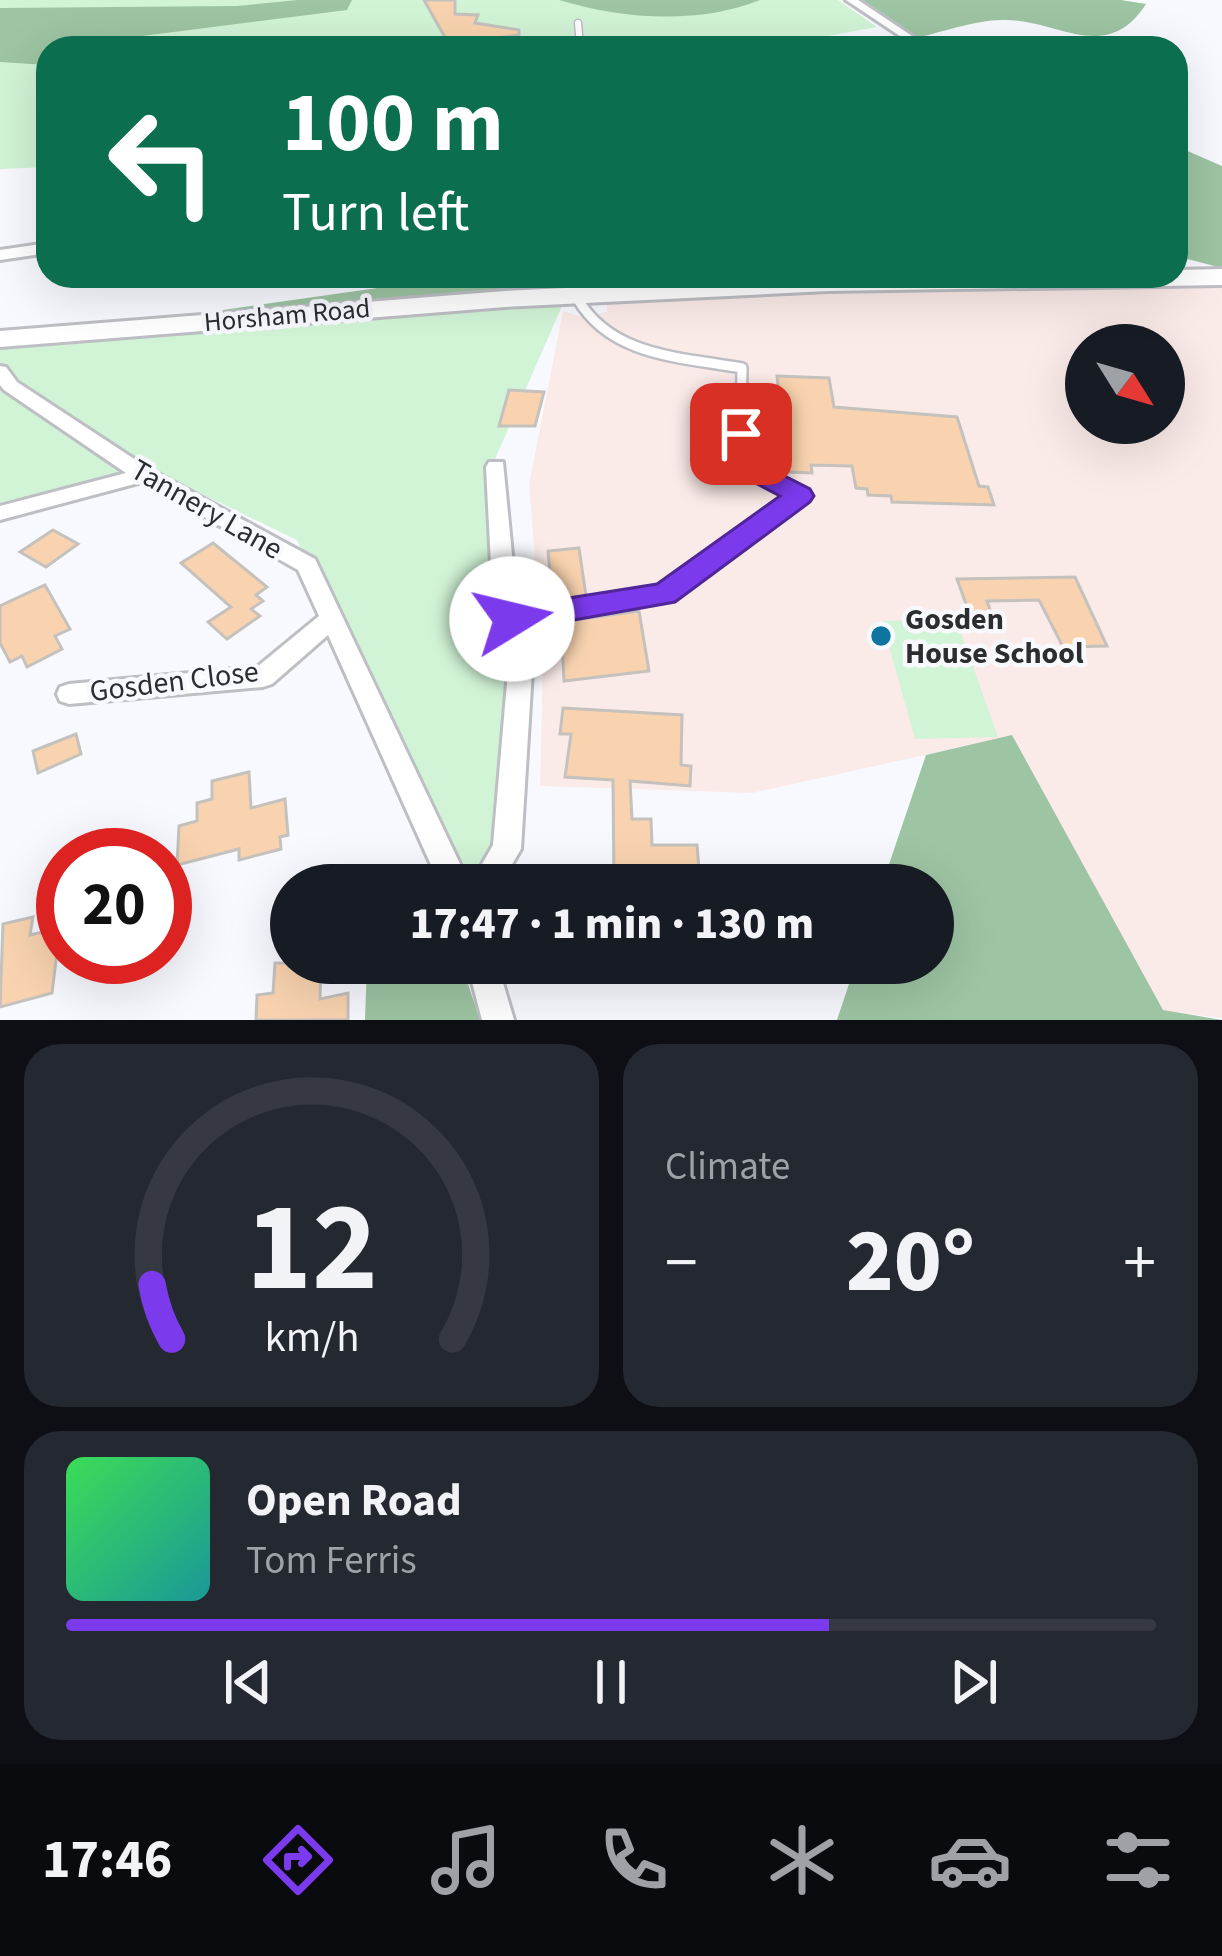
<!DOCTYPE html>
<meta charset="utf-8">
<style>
body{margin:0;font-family:"Source Sans 3",sans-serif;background:#242831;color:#f1f3f6;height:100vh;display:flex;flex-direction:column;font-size:45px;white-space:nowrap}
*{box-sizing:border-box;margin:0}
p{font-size:39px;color:#9ea1a6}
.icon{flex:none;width:66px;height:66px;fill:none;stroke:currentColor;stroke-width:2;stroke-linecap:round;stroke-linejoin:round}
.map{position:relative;height:1020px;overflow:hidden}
.drawer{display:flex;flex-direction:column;gap:24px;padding:24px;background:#0d0f14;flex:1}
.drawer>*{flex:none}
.hud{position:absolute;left:36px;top:36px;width:1152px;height:252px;border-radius:36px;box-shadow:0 12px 48px #0002;background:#0b6e4f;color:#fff;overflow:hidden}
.needle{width:78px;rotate:127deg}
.controls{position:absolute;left:1065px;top:324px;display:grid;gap:24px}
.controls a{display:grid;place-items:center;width:120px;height:120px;border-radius:50%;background:#171b24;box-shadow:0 12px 48px #0002;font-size:60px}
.speed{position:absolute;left:36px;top:828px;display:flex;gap:24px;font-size:60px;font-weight:700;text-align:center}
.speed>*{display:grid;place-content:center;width:156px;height:156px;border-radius:50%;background:#171b24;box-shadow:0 12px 48px #0002;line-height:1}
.speed .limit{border:18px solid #d22;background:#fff;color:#111}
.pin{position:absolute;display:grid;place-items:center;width:102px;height:102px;color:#fff;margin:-51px;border-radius:24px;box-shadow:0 6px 18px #0006}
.me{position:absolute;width:132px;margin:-66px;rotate:81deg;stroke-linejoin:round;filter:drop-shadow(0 0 9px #0008)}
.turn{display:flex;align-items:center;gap:42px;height:252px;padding:0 48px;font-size:54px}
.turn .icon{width:156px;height:156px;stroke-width:2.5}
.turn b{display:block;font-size:84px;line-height:102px}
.big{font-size:90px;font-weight:800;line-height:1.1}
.drawer .tile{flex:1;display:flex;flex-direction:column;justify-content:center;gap:18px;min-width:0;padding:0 42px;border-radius:36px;background:#242831}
.drawer .dial{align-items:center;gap:0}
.dial svg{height:312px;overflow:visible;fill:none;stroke:#363941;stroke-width:7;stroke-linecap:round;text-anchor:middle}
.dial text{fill:#f1f3f6;stroke:none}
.song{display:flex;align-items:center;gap:36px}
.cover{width:144px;height:144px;border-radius:18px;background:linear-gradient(135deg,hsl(130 70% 55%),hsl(180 70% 35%))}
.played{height:12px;border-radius:6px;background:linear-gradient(90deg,#7c3aed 70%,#363941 70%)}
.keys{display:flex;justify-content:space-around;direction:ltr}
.heat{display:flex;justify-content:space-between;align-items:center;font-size:66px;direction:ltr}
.drawer .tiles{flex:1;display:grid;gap:24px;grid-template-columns:1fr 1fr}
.tile:last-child{grid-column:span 2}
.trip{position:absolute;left:270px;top:864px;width:684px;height:120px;border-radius:60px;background:#171b24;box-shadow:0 12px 48px #0002;font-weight:800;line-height:120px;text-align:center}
.tabs{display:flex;height:192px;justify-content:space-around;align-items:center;background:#090b0e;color:#9ea1a6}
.tabs .icon{width:84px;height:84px}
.tabs .active{color:#7c3aed}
.tabs b{font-size:54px;color:#f1f3f6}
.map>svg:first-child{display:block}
</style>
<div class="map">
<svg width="1222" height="1020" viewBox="0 0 1222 1020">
<rect width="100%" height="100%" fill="#f8f9fe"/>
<path fill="#fbebe8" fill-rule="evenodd" d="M 1222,286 L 1222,1018 L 1163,1011 L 1012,736 L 752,793 L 540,786 L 543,658 L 529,484 L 563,311 L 582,317 L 607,312 L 607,302 L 738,296 ZM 1086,345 L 1164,345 L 1164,423 L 1086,423 Z"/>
<g fill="#d1f3d6">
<polygon points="0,0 838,0 877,27 762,48 48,48 48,167 0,169"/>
<polygon points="562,306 485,482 519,639 519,854 494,885 444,885 297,540 152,470 0,506 0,345"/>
<polygon points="956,619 998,737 915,739 882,621"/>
</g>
<g fill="#9dc4a3">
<polygon points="298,0 352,0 347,10 48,48 48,65 0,62 0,8 237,6"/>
<path d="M 559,0 L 760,0 C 698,25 621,19 559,0 Z"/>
<path d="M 852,0 L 1121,0 L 1146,4 C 1107,65 1057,20 1006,20 C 977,19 940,33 911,39 Z"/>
<polygon points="1176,146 1222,166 1222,268 1176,256"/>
<polygon points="462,276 709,276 209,312"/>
<polygon points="1012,735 1163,1010 1222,1020 837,1020 856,963 933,963 933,885 882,885 926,755"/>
<polygon points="367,963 461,963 480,1020 365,1020"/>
</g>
<g fill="#f9d3af" stroke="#c5c1bd" stroke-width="3">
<polygon points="424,0 455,0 455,14 478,15 475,23 519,30 519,35 456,43 457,48 451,48"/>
<polygon points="777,376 829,378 834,407 957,417 979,486 988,487 994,505 892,502 891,496 868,495 867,489 856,488 852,466 811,465 812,473 788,472"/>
<polygon points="509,390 544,392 535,426 499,426"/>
<polygon points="53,530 78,544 46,567 20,552"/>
<polygon points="213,543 267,587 256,595 263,601 251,609 260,616 227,639 208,622 231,607 181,563"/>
<polygon points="579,548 586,596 553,602 548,551"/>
<polygon points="1075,577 1107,646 1063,647 1039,600 987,601 993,618 971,618 957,579"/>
<polygon points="45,585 70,629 55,636 62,649 27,667 22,656 10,662 0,643 0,606"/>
<polygon points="639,611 649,671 564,681 561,622"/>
<polygon points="563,708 682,715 681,765 691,766 690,786 630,781 632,819 651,819 652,845 697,845 699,869 646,869 647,885 614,885 613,780 565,777 571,734 560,734"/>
<polygon points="76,734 81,754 38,773 33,751"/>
<polygon points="249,772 251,808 285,799 288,835 280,837 281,849 239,860 239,849 177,865 179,826 197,821 197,803 212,799 212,781"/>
<polygon points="33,917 30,935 60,928 52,993 0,1007 3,924"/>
<polygon points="275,963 321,963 320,999 348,993 348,1020 256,1020 257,995 273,993"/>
</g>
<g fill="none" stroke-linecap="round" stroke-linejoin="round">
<defs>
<g id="lane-far2">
<polyline points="578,23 580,45"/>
<polyline points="520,42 581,44"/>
</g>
<path id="lane-far1" d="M 577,298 C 611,357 681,357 742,368 L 741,434 L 755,469"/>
<polyline id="lane" points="511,619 665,594 800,496 756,472 754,466"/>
<g id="street">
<polygon points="846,0 858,0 930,48 918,48"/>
<polygon points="48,243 48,253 0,260 0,250"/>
<polygon points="0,366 6,367 17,382 151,470 315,559 470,885 493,845 508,671 491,565 486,467 489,462 503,462 513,565 532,671 521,849 500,885 440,885 328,635 272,684 263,687 69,704 60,701 57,694 60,687 69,684 257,667 319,616 298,570 142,482 0,520 0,506 126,473 4,390 0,385"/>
<polygon points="467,963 497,963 514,1020 482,1020"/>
</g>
<polygon id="primary" points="1222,269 1222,285 828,291 505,307 0,347 0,331 505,291 816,276 1176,276 1176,270"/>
</defs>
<use href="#lane-far2" stroke="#bebfc4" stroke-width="9"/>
<use href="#lane-far1" stroke="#bebfc4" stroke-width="14"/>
<use href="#lane" stroke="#bebfc4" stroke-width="18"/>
<use href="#street" stroke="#bebfc4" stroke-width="6"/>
<use href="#primary" stroke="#bebfc4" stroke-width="6"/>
<use href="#lane-far2" stroke="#fff" stroke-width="6"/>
<use href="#lane-far1" stroke="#fff" stroke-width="9"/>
<use href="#lane" stroke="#fff" stroke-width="12"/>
<use href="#street" fill="#fff" fill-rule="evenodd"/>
<use href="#primary" fill="#fff" fill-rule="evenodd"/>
</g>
<polygon fill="#7c3aed" stroke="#51269a" stroke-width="3" points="741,426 754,434 767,467 810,489 814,496 810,502 675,602 512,631 501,627 496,619 501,611 512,607 657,584 780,496 746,478 729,434"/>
<circle fill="#0d75a0" stroke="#f8f9fe" stroke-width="4.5" cx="881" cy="636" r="12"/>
<g text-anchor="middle" stroke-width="9" stroke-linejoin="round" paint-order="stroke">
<g font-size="27" fill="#2c2d2f" stroke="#f8f9fe">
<text transform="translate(287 315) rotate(-5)" y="9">Horsham Road</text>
</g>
<g font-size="30" fill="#2c2d2f" stroke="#f8f9fe">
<text transform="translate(207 509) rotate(30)" y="10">Tannery Lane</text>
<text transform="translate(174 681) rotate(-7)" y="10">Gosden Close</text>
</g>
<g font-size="30" font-weight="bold" fill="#2c2d2f" stroke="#f8f9fe" text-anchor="start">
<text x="905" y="629">Gosden<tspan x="905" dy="34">House School</tspan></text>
</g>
</g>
</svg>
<div class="controls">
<a><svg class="needle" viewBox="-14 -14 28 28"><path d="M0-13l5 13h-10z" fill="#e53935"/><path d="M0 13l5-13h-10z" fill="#9ea1a6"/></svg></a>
</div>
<div class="speed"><div class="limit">20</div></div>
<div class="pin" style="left:741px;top:434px;background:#d93025"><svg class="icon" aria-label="arrive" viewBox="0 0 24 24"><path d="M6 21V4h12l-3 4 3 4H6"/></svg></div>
<svg class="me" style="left:512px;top:619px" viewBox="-20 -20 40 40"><circle r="19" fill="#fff"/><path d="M0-13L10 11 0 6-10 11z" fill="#7c3aed"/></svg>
<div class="trip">17:47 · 1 min · 130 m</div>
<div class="hud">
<div class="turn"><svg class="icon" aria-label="left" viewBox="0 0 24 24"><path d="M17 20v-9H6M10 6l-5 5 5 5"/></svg><div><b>100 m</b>Turn left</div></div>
</div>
</div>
<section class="drawer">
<div class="tiles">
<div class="tile dial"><svg viewBox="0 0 100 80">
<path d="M14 69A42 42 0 1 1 86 69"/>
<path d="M14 69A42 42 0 0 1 9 55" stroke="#7c3aed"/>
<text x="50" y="56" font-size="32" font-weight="700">12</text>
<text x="50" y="72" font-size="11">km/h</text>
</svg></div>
<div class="tile"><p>Climate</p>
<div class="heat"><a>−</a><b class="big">20°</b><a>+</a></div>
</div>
<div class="tile">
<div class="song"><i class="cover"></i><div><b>Open Road</b><p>Tom Ferris</p></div></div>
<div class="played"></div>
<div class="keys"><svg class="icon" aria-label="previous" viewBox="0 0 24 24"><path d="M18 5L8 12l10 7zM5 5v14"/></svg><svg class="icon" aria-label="pause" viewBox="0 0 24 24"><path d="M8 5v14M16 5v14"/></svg><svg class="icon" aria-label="next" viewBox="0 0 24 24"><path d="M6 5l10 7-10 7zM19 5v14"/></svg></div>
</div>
</div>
</section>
<nav class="tabs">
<b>17:46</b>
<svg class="icon active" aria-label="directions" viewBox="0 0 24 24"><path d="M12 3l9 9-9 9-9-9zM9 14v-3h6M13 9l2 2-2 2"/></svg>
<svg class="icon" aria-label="music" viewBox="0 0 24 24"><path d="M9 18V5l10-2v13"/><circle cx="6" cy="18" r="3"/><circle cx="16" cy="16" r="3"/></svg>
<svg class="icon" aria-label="phone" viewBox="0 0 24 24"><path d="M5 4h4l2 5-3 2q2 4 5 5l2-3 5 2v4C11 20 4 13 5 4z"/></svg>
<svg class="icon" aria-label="climate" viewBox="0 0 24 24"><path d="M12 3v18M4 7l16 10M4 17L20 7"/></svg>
<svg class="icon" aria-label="car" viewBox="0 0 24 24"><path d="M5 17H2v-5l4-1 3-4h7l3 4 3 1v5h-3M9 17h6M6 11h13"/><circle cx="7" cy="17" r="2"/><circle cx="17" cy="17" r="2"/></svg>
<svg class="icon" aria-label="filters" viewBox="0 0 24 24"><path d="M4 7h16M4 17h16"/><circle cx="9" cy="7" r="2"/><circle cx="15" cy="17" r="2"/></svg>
</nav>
